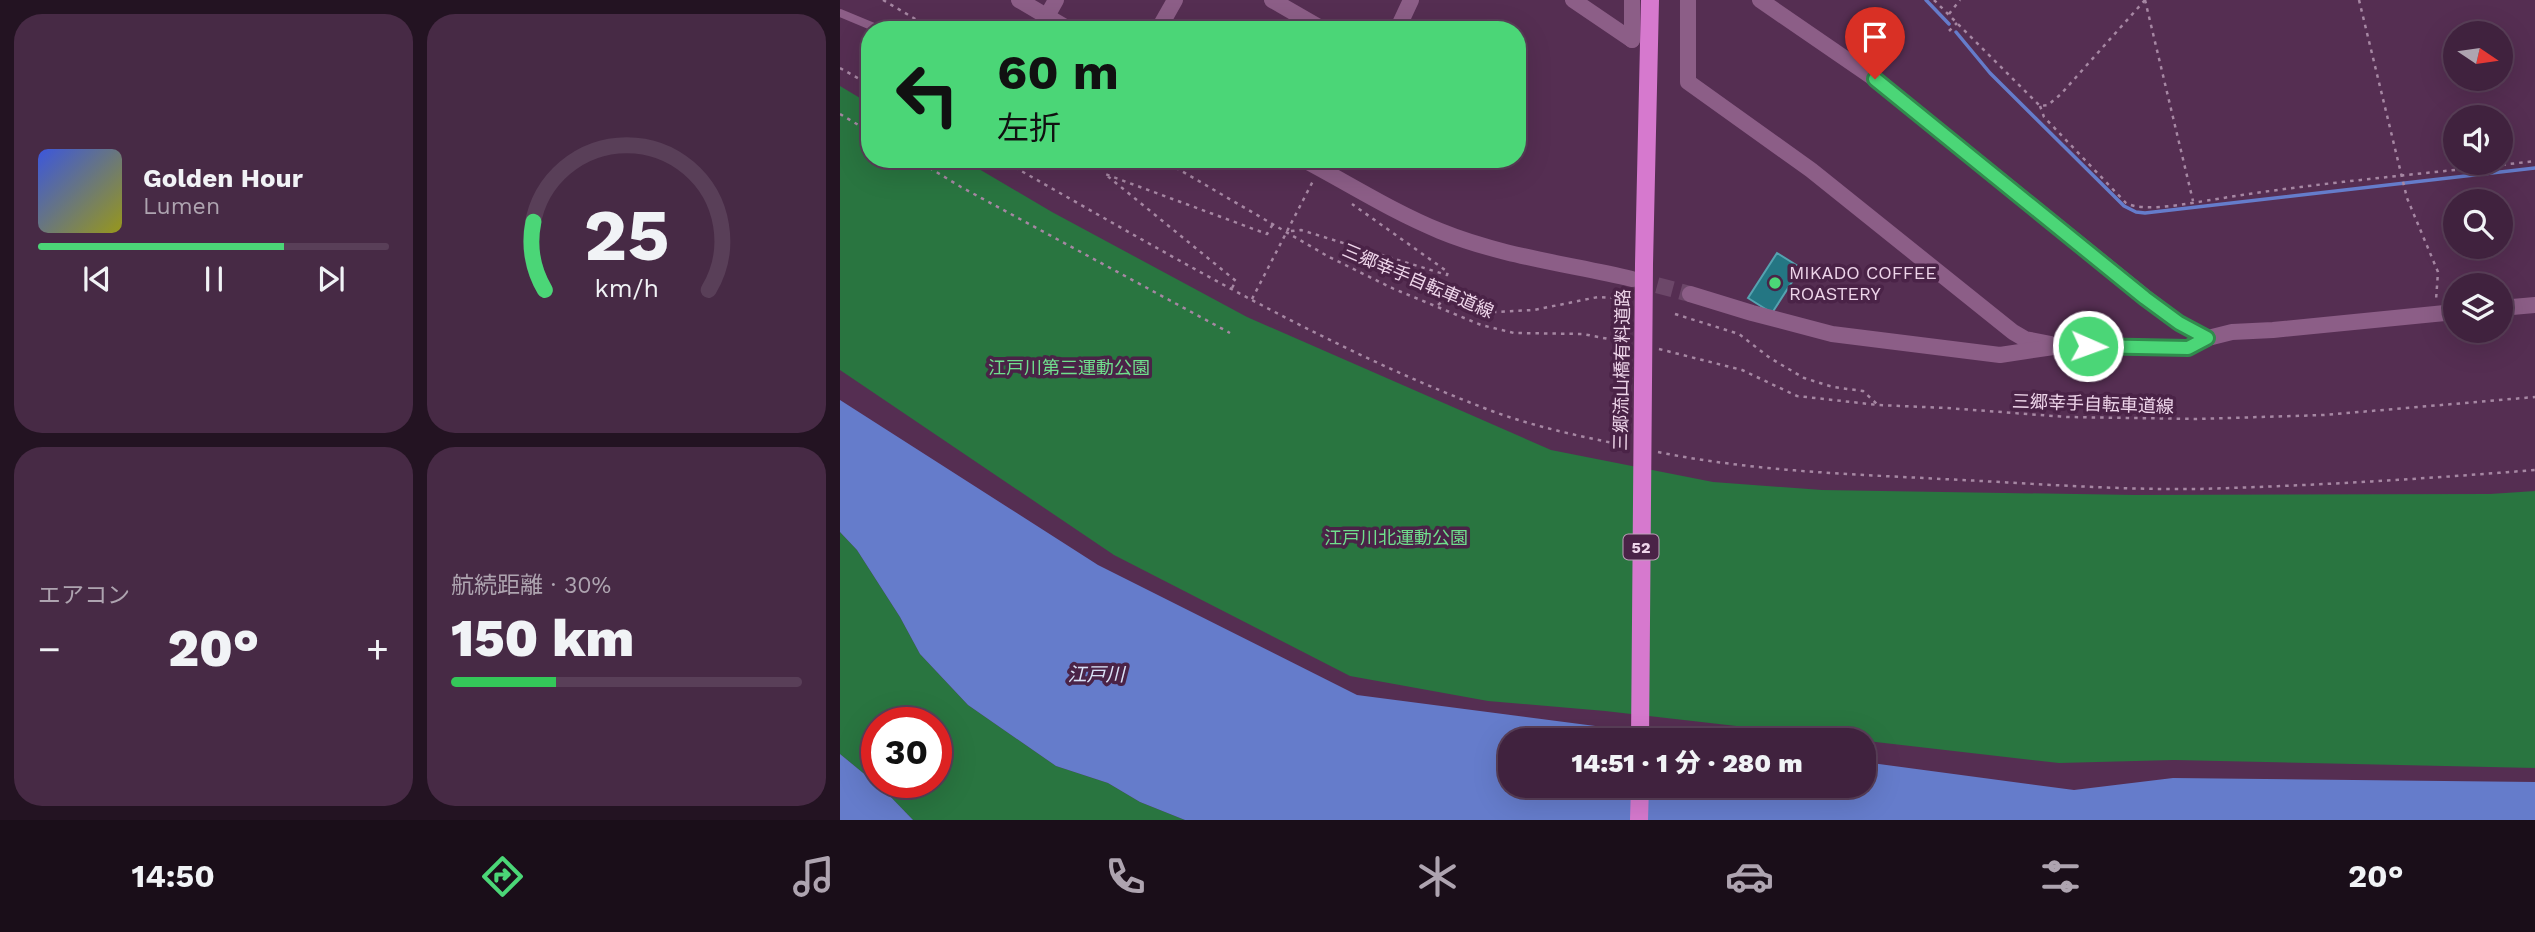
<!DOCTYPE html>
<html lang="ja">
<meta charset="utf-8">
<style>
body{margin:0;font-family:"Work Sans","Noto Sans JP",sans-serif;background:#472a45;color:#f1f3f6;height:100vh;display:flex;flex-direction:column;font-size:26px;white-space:nowrap}
*{box-sizing:border-box;margin:0}
p{font-size:23px;color:#aea4b0}
.icon{flex:none;width:38px;height:38px;fill:none;stroke:currentColor;stroke-width:2;stroke-linecap:round;stroke-linejoin:round}
.map{position:relative;flex:1;overflow:hidden}
.sheet{display:flex;flex-direction:column;gap:14px;padding:14px;background:#231322;width:840px}
.sheet>*{flex:none}
.banner{position:absolute;left:21px;top:21px;width:665px;height:147px;border-radius:28px;box-shadow:0 7px 28px #0002,0 0 0 2px #593f58;background:#4bd677;color:#111;overflow:hidden}
.needle{width:46px;rotate:103deg}
.fabs{position:absolute;left:1603px;top:21px;display:grid;gap:14px}
.fabs a{display:grid;place-items:center;width:70px;height:70px;border-radius:50%;background:#40223e;box-shadow:0 7px 28px #0002,0 0 0 2px #593f58;font-size:35px}
.speed{position:absolute;left:21px;top:707px;display:flex;gap:14px;font-size:35px;font-weight:700;text-align:center}
.speed>*{display:grid;place-content:center;width:91px;height:91px;border-radius:50%;background:#40223e;box-shadow:0 7px 28px #0002,0 0 0 2px #593f58;line-height:1}
.speed .limit{border:10px solid #d22;background:#fff;color:#111}
.pin{position:absolute;display:grid;place-items:center;width:60px;height:60px;color:#fff;margin:-72px -30px;border-radius:50% 50% 50% 0;rotate:-45deg;box-shadow:0 0 7px #0007}
.pin .icon{rotate:45deg}
.me{position:absolute;width:77px;margin:-38px;rotate:92deg;stroke-linejoin:round;filter:drop-shadow(0 0 5px #0008)}
.turn{display:flex;align-items:center;gap:24px;height:147px;padding:0 21px;font-size:32px}
.turn .icon{width:91px;height:91px;stroke-width:2.5}
.turn b{display:block;font-size:49px;line-height:60px}
.big{font-size:52px;font-weight:800;line-height:1.1}
.sheet .card{flex:1;display:flex;flex-direction:column;justify-content:center;gap:10px;min-width:0;padding:0 24px;border-radius:28px;background:#472a45}
.sheet .dial{align-items:center;gap:0}
.dial svg{height:182px;overflow:visible;fill:none;stroke:#593f58;stroke-width:7;stroke-linecap:round;text-anchor:middle}
.dial text{fill:#f1f3f6;stroke:none}
.song{display:flex;align-items:center;gap:21px}
.cover{width:84px;height:84px;border-radius:10px;background:linear-gradient(135deg,hsl(230 70% 55%),hsl(60 70% 35%))}
.played{height:7px;border-radius:4px;background:linear-gradient(90deg,#4bd677 70%,#593f58 70%)}
.keys{display:flex;justify-content:space-around;direction:ltr}
.heat{display:flex;justify-content:space-between;align-items:center;font-size:38px;direction:ltr}
.charge{height:10px;border-radius:5px;background:linear-gradient(90deg,#34c759 30%,#593f58 0)}
.sheet .tiles{flex:1;display:grid;gap:14px;grid-template-columns:repeat(2,1fr)}
.trip{position:absolute;left:658px;top:728px;width:378px;height:70px;border-radius:28px;background:#40223e;box-shadow:0 7px 28px #0002,0 0 0 2px #593f58;font-weight:800;line-height:70px;text-align:center}
.dock{display:flex;height:112px;justify-content:space-around;align-items:center;background:#1a0e19;color:#aea4b0}
.dock .icon{width:49px;height:49px}
.dock .selected{color:#4bd677}
.dock b{font-size:32px;color:#f1f3f6}
main{display:flex;flex:1;min-height:0}
.map>svg:first-child{display:block}
</style>
<main>
<section class="sheet">
<div class="tiles">
<div class="card">
<div class="song"><i class="cover"></i><div><b>Golden Hour</b><p>Lumen</p></div></div>
<div class="played"></div>
<div class="keys"><svg class="icon" aria-label="previous" viewBox="0 0 24 24"><path d="M18 5L8 12l10 7zM5 5v14"/></svg><svg class="icon" aria-label="pause" viewBox="0 0 24 24"><path d="M8 5v14M16 5v14"/></svg><svg class="icon" aria-label="next" viewBox="0 0 24 24"><path d="M6 5l10 7-10 7zM19 5v14"/></svg></div>
</div>
<div class="card dial"><svg viewBox="0 0 100 80">
<path d="M14 69A42 42 0 1 1 86 69"/>
<path d="M14 69A42 42 0 0 1 9 39" stroke="#4bd677"/>
<text x="50" y="56" font-size="32" font-weight="700">25</text>
<text x="50" y="72" font-size="11">km/h</text>
</svg></div>
<div class="card"><p>エアコン</p>
<div class="heat"><a>−</a><b class="big">20°</b><a>+</a></div>
</div>
<div class="card"><p>航続距離 · 30%</p><b class="big">150 km</b><div class="charge"></div></div>
</div>
</section>
<div class="map">
<svg width="1695" height="820" viewBox="0 0 1695 820">
<rect width="100%" height="100%" fill="#552e52"/>
<g fill="#297540" fill-rule="evenodd">
<polygon points="0,86 30,104 30,159 122,159 212,212 407,317 711,450 873,482 982,490 1295,495 1650,494 1695,491 1695,768 1334,760 1219,763 765,711 648,701 510,676 274,555 0,370"/>
<path d="M 0,532 L 17,550 L 60,617 L 80,654 L 128,705 L 216,766 L 268,783 L 300,802 L 345,820 L 73,820 L 45,791 L 0,754 ZM 37,723 L 96,723 L 96,782 L 37,782 Z"/>
</g>
<g fill="#657ccb">
<polygon points="0,400 258,565 517,695 863,740 670,740 670,786 1024,786 1024,762 1234,790 1333,778 1695,782 1695,820 345,820 300,802 268,783 216,766 128,705 80,654 60,617 17,550 0,532"/>
<polygon points="0,754 45,791 73,820 0,820"/>
</g>
<g fill="none" stroke-linecap="round" stroke-linejoin="round">
<g stroke="#657ccb" stroke-width="3.5">
<polyline points="1086,0 1109,24"/>
<polyline points="1116,32 1150,73 1284,206 1296,212 1305,213 1695,168"/>
</g>
</g>
<polygon fill="#247683" stroke="#55a2b0" stroke-width="2" points="937,253 961,268 932,313 908,298"/>
<g fill="none" stroke-linecap="round" stroke-linejoin="round">
<polyline stroke="#6c4769" stroke-width="16" stroke-dasharray="16 8" stroke-linecap="butt" points="794,279 850,294"/>
<g stroke="#a687a3" stroke-width="2.5" stroke-dasharray="3.5 5" stroke-linecap="butt">
<polyline points="43,0 94,30"/>
<polyline points="1094,0 1200,106 1208,105 1221,94 1305,0"/>
<polyline points="1305,0 1353,201"/>
<polyline points="1519,0 1567,198 1598,272 1596,300"/>
<polyline points="1109,14 1120,0"/>
<polyline points="1109,31 1117,23"/>
<polyline points="0,68 30,85"/>
<path d="M 1200,106 L 1204,117 L 1286,203 C 1305,213 1349,203 1371,200 C 1478,182 1587,174 1695,161"/>
<polyline points="0,114 30,132"/>
<polyline points="75,159 121,187 390,333"/>
<path d="M 160,159 C 318,248 475,343 644,408 C 690,426 739,436 787,446"/>
<polyline points="321,159 489,257 554,289 641,325 674,333 743,334 789,343"/>
<polyline points="451,231 461,230 607,275 608,272 512,204"/>
<polyline points="392,288 396,281 265,174 427,234 433,224"/>
<polyline points="412,299 473,181"/>
<polyline points="598,305 606,298 655,312 694,310 758,297 788,299"/>
<polyline points="835,314 899,334 930,358 964,378 993,387 1023,391 1038,405"/>
<polyline points="819,349 902,370 957,396 1038,405 1107,408 1227,417 1357,419 1484,415 1695,397"/>
<path d="M 818,452 C 911,471 1008,474 1102,479 C 1187,483 1272,490 1356,489 C 1470,486 1582,479 1695,470"/>
</g>
<polyline stroke="#8c5e87" stroke-width="8" points="0,13 41,30"/>
<g stroke="#8c5e87" stroke-width="16">
<polyline points="179,0 230,30"/>
<polyline points="432,0 484,30"/>
<polyline points="733,0 792,40"/>
<polyline points="848,0 848,82 971,170 1173,332 1185,339 1211,344"/>
<polyline points="920,0 1035,79 1305,297 1339,323 1368,338"/>
<polyline points="207,16 216,0"/>
<polyline points="318,30 335,0"/>
<polyline points="557,30 571,0"/>
<polyline points="792,40 792,0"/>
<path d="M 462,159 C 508,183 551,211 600,231 C 661,256 728,264 792,279"/>
<polyline points="850,294 912,313 992,334 1160,355 1227,345 1348,348 1368,338 1392,332 1433,330 1615,312"/>
<polyline points="1661,308 1695,305"/>
</g>
<g stroke="#d679ce" stroke-width="18">
<polyline points="800,740 804,264 810,0"/>
<polyline points="799,820 800,786"/>
</g>
</g>
<g fill="none" stroke-linecap="round" stroke-linejoin="round">
<defs>
<polyline id="route" points="1035,79 1305,298 1339,323 1367,338 1348,348 1248,346"/>
</defs>
<use href="#route" stroke="#318b4d" stroke-width="18"/>
<use href="#route" stroke="#4bd677" stroke-width="12"/>
</g>
<circle fill="#4bd677" stroke="#4a2347" stroke-width="2.5" cx="935" cy="283" r="7"/>
<g text-anchor="middle" stroke-width="7" stroke-linejoin="round" paint-order="stroke">
<rect fill="#4a2347" stroke="#bda0b9" stroke-width="2" x="783.5" y="534.5" width="35" height="25" rx="5"/>
<g font-size="16" font-weight="bold" fill="#eed5ea">
<text x="801" y="553">52</text>
</g>
<g font-size="18" fill="#eed5ea" stroke="#4a2347" text-anchor="start">
<text x="949" y="279">MIKADO COFFEE<tspan x="949" dy="21">ROASTERY</tspan></text>
</g>
<g font-size="18" fill="#eed5ea" stroke="#4a2347">
<text transform="translate(578 281) rotate(23)" y="6">三郷幸手自転車道線</text>
<text transform="translate(782 370) rotate(-89)" y="6">三郷流山橋有料道路</text>
<text transform="translate(1253 404) rotate(2)" y="6">三郷幸手自転車道線</text>
</g>
<g font-size="18" fill="#70df8d" stroke="#4a2347">
<text x="229" y="374">江戸川第三運動公園</text>
<text x="556" y="544">江戸川北運動公園</text>
</g>
<g font-size="19" font-style="italic" fill="#dae2f7" stroke="#4a2347">
<text x="256" y="681">江戸川</text>
</g>
</g>
</svg>
<div class="fabs">
<a><svg class="needle" viewBox="-14 -14 28 28"><path d="M0-13l5 13h-10z" fill="#e53935"/><path d="M0 13l5-13h-10z" fill="#aea4b0"/></svg></a>
<a><svg class="icon" aria-label="sound" viewBox="0 0 24 24"><path d="M4 9h4l5-4v14l-5-4H4zM17 9q2 3 0 6"/></svg></a>
<a><svg class="icon" aria-label="search" viewBox="0 0 24 24"><circle cx="10" cy="10" r="6"/><path d="M15 15l6 6"/></svg></a>
<a><svg class="icon" aria-label="layers" viewBox="0 0 24 24"><path d="M12 4l9 5-9 5-9-5zM3 14l9 5 9-5"/></svg></a>
</div>
<div class="speed"><div class="limit">30</div></div>
<div class="pin" style="left:1035px;top:79px;background:#d93025"><svg class="icon" aria-label="arrive" viewBox="0 0 24 24"><path d="M6 21V4h12l-3 4 3 4H6"/></svg></div>
<svg class="me" style="left:1248px;top:346px" viewBox="-20 -20 40 40"><circle r="17" fill="#4bd677" stroke="#fff" stroke-width="3"/><path d="M0-11L8 9 0 5-8 9z" fill="#fff"/></svg>
<div class="trip">14:51 · 1 分 · 280 m</div>
<div class="banner">
<div class="turn"><svg class="icon" aria-label="left" viewBox="0 0 24 24"><path d="M17 20v-9H6M10 6l-5 5 5 5"/></svg><div><b>60 m</b>左折</div></div>
</div>
</div>
</main>
<nav class="dock">
<b>14:50</b>
<svg class="icon selected" aria-label="directions" viewBox="0 0 24 24"><path d="M12 3l9 9-9 9-9-9zM9 14v-3h6M13 9l2 2-2 2"/></svg>
<svg class="icon" aria-label="music" viewBox="0 0 24 24"><path d="M9 18V5l10-2v13"/><circle cx="6" cy="18" r="3"/><circle cx="16" cy="16" r="3"/></svg>
<svg class="icon" aria-label="phone" viewBox="0 0 24 24"><path d="M5 4h4l2 5-3 2q2 4 5 5l2-3 5 2v4C11 20 4 13 5 4z"/></svg>
<svg class="icon" aria-label="climate" viewBox="0 0 24 24"><path d="M12 3v18M4 7l16 10M4 17L20 7"/></svg>
<svg class="icon" aria-label="car" viewBox="0 0 24 24"><path d="M5 17H2v-5l4-1 3-4h7l3 4 3 1v5h-3M9 17h6M6 11h13"/><circle cx="7" cy="17" r="2"/><circle cx="17" cy="17" r="2"/></svg>
<svg class="icon" aria-label="filters" viewBox="0 0 24 24"><path d="M4 7h16M4 17h16"/><circle cx="9" cy="7" r="2"/><circle cx="15" cy="17" r="2"/></svg>
<b>20°</b>
</nav>
